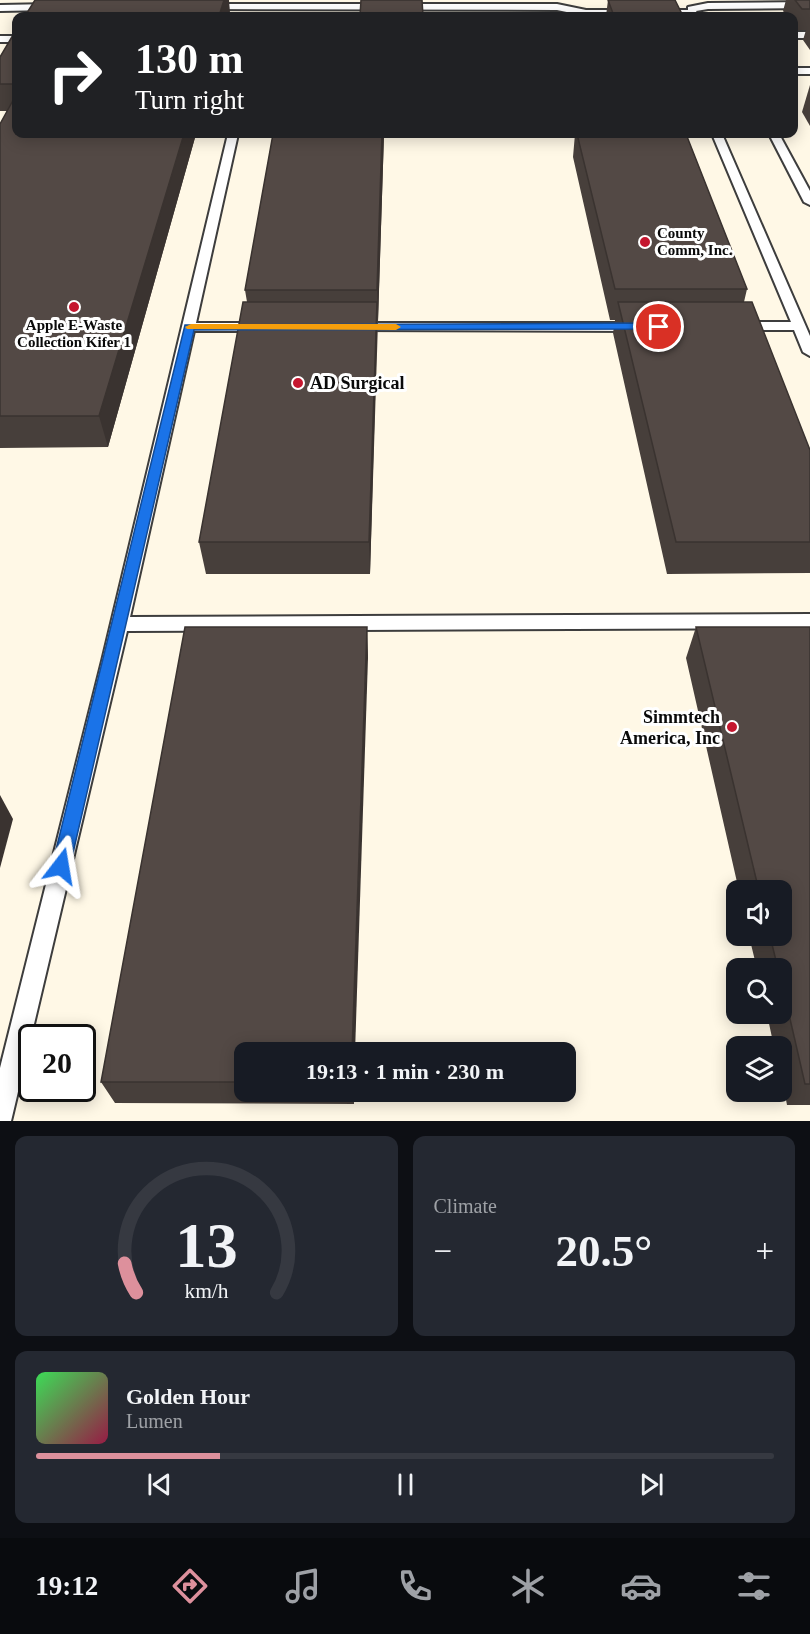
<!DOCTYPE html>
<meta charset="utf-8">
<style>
body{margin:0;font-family:"Times New Roman",serif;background:#242831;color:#f1f3f6;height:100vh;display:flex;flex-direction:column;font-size:22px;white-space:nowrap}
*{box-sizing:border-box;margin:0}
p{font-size:20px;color:#9ea1a6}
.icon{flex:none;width:33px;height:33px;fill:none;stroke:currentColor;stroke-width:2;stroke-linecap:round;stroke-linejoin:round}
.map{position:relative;height:1121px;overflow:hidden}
.drawer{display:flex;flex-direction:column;gap:15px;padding:15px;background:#0d0f14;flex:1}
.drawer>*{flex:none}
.hud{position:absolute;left:12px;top:12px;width:786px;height:126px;border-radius:12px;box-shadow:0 3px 15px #0003;background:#202124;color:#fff;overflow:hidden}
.buttons{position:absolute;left:726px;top:880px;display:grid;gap:12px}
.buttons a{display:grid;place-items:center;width:66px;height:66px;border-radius:12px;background:#171b24;box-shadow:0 3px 15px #0003;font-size:30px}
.speed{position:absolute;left:18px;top:1024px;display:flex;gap:12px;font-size:30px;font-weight:700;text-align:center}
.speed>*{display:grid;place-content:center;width:78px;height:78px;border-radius:50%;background:#171b24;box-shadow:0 3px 15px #0003;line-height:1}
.speed .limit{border:3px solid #111;border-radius:9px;background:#fff;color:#111}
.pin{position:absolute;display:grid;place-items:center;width:51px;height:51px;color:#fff;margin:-26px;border:3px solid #fff;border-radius:50%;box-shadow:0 2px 6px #0007}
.me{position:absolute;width:66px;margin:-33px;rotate:14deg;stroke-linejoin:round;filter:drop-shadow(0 0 4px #0008)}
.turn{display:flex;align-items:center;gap:21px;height:126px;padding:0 24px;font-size:27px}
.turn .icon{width:78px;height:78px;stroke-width:2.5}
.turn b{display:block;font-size:42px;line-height:51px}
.big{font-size:45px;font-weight:700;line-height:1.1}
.drawer .widget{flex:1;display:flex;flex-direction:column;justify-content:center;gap:9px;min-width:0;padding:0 21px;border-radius:12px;background:#242831}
.drawer .dial{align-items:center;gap:0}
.dial svg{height:156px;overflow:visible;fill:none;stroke:#363941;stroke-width:7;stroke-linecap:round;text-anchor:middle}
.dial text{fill:#f1f3f6;stroke:none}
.song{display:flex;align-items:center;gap:18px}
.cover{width:72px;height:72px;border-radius:9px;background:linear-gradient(135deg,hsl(130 70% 55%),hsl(340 70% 35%))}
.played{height:6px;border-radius:3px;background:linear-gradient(90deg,#dd909c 25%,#363941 25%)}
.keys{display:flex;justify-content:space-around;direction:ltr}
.heat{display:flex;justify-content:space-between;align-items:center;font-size:33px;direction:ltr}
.drawer .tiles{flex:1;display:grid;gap:15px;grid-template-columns:1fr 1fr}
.widget:last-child{grid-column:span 2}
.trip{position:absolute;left:234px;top:1042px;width:342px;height:60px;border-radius:12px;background:#171b24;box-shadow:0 3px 15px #0003;font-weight:700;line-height:60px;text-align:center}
.menu{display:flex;height:96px;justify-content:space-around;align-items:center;background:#090b0e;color:#9ea1a6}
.menu .icon{width:42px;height:42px}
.menu .on{color:#dd909c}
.menu b{font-size:27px;color:#f1f3f6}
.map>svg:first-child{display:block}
</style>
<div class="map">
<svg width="810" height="1121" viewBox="0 0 810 1121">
<rect width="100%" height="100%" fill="#fff8e6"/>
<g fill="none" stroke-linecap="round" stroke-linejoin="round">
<defs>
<g id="lane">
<polygon points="810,2 810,8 708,9 696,11 699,16 658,16 654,13 658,10 688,10 688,7 708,3"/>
<polygon points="209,4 557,4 586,10 626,10 630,13 626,16 586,16 557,10 206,9 206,5"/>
<polygon points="0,5 51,4 55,7 51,10 0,11"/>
<rect x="794" y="32" width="16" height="6"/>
<rect x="0" y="36" width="16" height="6"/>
<rect x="794" y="68" width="16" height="6"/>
<polygon points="228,134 238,134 196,323 261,323 268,327 261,331 194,331 130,617 810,614 810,628 127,631 12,1117 11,1121 0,1121 0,1068 102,661"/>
<polygon points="712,134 722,134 810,336 810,356 803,352 794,330 740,330 733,326 740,322 791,322"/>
<polygon points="769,134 779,134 810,191 810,205 804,202"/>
<polygon points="356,323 636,323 643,327 636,331 351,330 349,327 351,324"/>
</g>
</defs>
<use href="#lane" stroke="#3d3d3d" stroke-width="4"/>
<use href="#lane" fill="#fff" fill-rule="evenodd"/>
</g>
<g fill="#473f3b">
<polygon points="608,0 675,0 683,16 606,16"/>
<polygon points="786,0 810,0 810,50 803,40 806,30 796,30 794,26 794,16 787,16 783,11"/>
<polygon points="16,30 16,134 196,134 108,447 0,448 0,124 7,111 0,111 0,57"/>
<polygon points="810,85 810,126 802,112"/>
<polygon points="273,134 384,134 370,574 206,574 199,542 247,302 245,290"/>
<polygon points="575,134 686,134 747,289 744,302 810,450 810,573 667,574 613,333 615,320 610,320 573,157"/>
<polygon points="367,627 368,658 244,1053 244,1092 354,1092 354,1104 115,1103 101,1082"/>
<polygon points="696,627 810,627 810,1105 787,1105 782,1079 782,1047 774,1047 767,1014 782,1014 782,969 757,969 749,936 782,936 782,891 739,891 686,658"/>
</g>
<g fill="#3a3330">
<polygon points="224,0 229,0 230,13 229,16 219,16"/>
<polygon points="184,134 196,134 108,447 99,416"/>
<polygon points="382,134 384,134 378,320 377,290"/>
<polygon points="377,302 377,333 370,574 369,542"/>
<polygon points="367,627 368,658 355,1053 352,1053"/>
<polygon points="0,795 13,819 0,868"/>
</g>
<g fill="#534945" stroke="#3a3330" stroke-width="1.5">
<polygon points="35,0 224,0 219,16 25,16"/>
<polygon points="361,0 422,0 423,16 360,16"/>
<polygon points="608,0 675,0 683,16 614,16"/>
<polygon points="795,0 810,0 810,9 802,9"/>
<polygon points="16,30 16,84 0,84 0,57"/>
<polygon points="16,95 16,134 184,134 99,416 0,416 0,124"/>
<polygon points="273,134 382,134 377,290 245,290"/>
<polygon points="577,134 686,134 747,289 615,289"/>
<polygon points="243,302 377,302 369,542 199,542"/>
<polygon points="618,302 752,302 810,450 810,542 676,542"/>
<polygon points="185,627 367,627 352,1053 244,1053 244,1082 101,1082"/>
<polygon points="696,627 810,627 810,1084 805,1084 782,984 782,969 778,969 770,936 782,936 782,891 759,891"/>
</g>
<polygon fill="#1a73e8" stroke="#114b97" stroke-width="1.5" points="659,323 663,324 663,329 194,330 70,866 67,872 61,874 55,872 52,866 185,325"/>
<polygon fill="#f59e0b" points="191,324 396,324 401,327 396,330 187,329 185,327"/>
<g fill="#c5172f" stroke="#fff" stroke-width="2">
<circle cx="645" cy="242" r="6"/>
<circle cx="74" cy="307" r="6"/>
<circle cx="298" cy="383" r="6"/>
<circle cx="732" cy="727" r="6"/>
</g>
<g text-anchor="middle" stroke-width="6" stroke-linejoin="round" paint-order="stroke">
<g font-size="15" font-weight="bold" fill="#0a0a0a" stroke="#fff" text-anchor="start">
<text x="657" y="238">County<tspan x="657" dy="17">Comm, Inc.</tspan></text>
<text x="74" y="330" text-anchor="middle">Apple E-Waste<tspan x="74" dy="17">Collection Kifer 1</tspan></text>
</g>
<g font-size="18" font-weight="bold" fill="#0a0a0a" stroke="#fff" text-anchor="start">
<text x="310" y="389">AD Surgical</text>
<text x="720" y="723" text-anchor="end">Simmtech<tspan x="720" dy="21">America, Inc</tspan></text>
</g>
</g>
</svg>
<div class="buttons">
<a><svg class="icon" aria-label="sound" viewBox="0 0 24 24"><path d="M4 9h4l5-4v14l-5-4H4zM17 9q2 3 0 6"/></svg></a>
<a><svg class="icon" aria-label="search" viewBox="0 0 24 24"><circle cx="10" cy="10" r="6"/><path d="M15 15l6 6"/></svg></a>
<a><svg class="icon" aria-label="layers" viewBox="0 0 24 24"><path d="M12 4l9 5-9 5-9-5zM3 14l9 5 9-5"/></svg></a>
</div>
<div class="speed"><div class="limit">20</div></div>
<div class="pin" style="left:659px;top:327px;background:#d93025"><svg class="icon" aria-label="arrive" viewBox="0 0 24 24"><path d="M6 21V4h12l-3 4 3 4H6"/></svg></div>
<svg class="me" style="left:61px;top:866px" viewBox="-20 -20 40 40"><path d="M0-17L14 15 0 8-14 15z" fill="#1a73e8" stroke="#fff" stroke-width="4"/></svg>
<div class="trip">19:13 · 1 min · 230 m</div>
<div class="hud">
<div class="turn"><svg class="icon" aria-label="right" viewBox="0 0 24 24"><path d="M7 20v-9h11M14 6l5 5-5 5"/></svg><div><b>130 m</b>Turn right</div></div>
</div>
</div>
<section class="drawer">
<div class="tiles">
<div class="widget dial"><svg viewBox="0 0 100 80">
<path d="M14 69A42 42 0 1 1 86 69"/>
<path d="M14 69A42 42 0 0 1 8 54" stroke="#dd909c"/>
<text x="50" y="56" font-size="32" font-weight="700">13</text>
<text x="50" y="72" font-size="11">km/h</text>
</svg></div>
<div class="widget"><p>Climate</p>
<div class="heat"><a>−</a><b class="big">20.5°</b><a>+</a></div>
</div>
<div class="widget">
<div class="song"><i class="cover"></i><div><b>Golden Hour</b><p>Lumen</p></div></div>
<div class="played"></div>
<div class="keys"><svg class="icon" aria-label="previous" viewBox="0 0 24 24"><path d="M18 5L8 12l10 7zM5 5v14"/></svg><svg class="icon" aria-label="pause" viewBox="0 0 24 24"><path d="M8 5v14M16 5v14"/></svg><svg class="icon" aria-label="next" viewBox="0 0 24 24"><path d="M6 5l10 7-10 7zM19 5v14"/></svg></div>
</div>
</div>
</section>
<nav class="menu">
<b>19:12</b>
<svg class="icon on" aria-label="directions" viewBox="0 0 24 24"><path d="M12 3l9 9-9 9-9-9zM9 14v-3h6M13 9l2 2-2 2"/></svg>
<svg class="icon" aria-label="music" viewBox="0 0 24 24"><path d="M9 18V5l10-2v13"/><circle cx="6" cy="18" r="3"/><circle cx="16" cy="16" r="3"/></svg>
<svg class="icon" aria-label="phone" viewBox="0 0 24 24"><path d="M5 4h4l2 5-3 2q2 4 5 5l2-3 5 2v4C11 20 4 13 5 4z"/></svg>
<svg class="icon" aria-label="climate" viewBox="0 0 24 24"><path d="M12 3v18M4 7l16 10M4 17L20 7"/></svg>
<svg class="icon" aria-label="car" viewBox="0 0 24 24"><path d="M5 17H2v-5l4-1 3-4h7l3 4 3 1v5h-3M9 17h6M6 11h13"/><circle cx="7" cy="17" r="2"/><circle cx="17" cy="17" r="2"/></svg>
<svg class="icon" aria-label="filters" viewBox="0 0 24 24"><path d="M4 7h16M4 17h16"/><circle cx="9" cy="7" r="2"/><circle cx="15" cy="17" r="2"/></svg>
</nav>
